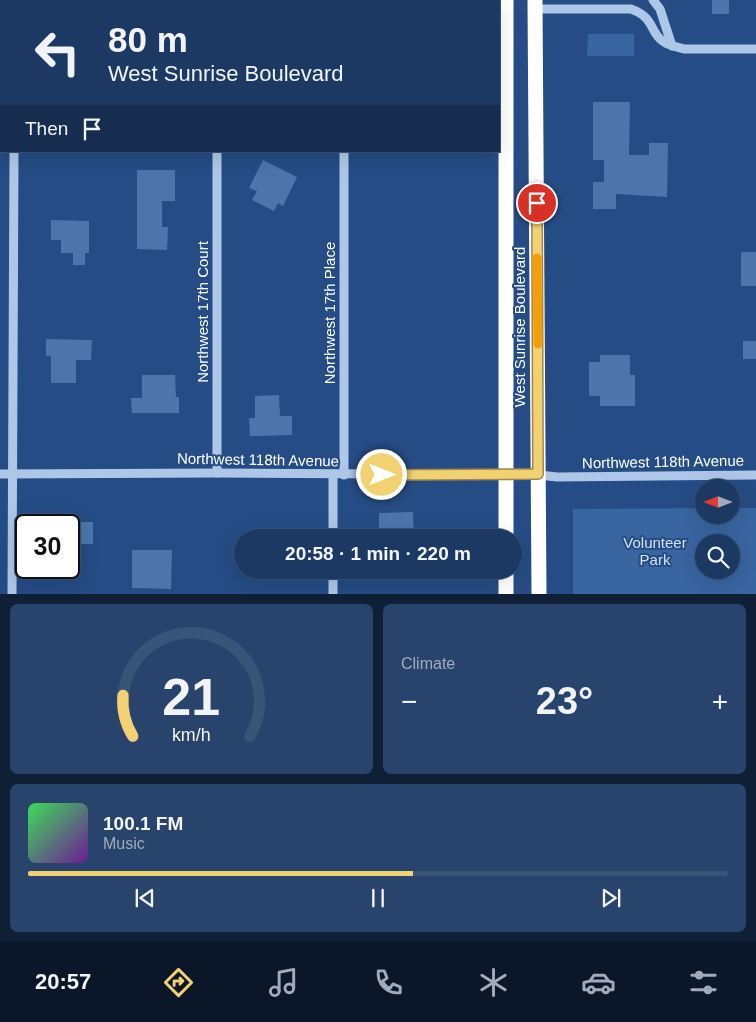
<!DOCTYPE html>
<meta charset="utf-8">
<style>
body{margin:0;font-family:Arial,sans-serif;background:#29446c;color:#f1f3f6;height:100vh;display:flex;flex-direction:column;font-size:19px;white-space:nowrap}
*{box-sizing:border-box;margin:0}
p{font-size:16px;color:#a0acbe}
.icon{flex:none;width:28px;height:28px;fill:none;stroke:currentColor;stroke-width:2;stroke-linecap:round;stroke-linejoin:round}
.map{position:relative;height:594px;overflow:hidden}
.sheet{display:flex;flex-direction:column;gap:10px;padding:10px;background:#0f1f36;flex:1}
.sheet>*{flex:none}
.guide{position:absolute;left:0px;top:0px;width:500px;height:152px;box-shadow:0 5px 20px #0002,0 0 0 1px #3a5378;background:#1c3963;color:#f1f3f6;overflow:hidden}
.needle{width:32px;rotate:270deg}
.buttons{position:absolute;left:695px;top:479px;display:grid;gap:10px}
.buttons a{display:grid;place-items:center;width:45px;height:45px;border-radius:50%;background:#1c3963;box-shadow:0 5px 20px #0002,0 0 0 1px #3a5378;font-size:25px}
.speed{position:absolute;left:15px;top:514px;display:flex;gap:10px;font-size:25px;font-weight:700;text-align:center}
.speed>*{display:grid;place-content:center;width:65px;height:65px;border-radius:50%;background:#1c3963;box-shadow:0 5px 20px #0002,0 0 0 1px #3a5378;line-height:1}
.speed .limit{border:2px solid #111;border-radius:8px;background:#fff;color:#111}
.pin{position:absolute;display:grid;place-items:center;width:42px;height:42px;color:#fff;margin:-21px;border:2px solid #fff;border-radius:50%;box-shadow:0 1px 5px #0007}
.me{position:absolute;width:55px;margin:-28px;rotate:90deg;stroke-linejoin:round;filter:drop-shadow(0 0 4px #0008)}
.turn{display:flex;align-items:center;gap:18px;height:105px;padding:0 25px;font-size:22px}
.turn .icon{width:65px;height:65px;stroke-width:2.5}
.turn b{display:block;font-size:35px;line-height:42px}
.then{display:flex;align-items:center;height:48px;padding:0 25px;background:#0003;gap:10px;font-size:19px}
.big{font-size:38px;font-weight:600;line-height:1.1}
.sheet .widget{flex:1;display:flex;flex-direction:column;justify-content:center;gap:8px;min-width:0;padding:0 18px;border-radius:8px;background:#29446c}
.sheet .dial{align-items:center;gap:0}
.dial svg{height:130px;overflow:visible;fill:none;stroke:#3a5378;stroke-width:7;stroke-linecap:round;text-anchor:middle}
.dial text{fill:#f1f3f6;stroke:none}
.song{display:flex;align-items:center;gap:15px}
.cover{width:60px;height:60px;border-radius:8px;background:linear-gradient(135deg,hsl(130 70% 55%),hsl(280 70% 35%))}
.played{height:5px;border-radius:2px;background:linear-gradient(90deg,#f2d172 55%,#3a5378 55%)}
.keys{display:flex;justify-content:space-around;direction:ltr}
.heat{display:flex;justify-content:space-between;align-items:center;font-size:28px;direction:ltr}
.sheet .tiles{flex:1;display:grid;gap:10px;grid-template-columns:1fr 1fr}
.widget:last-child{grid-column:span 2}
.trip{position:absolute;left:234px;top:529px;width:288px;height:50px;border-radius:25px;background:#1c3963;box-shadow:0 5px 20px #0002,0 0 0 1px #3a5378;font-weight:600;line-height:50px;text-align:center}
.menu{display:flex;height:80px;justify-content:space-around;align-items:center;background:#0b1728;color:#a0acbe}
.menu .icon{width:35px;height:35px}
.menu .on{color:#f2d172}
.menu b{font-size:22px;color:#f1f3f6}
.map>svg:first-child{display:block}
</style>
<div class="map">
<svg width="756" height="595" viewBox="0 0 756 595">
<rect width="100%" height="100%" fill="#254c84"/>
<g fill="#3965a1" fill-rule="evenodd">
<polygon points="588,34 634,34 634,56 587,56"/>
<path d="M 704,508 L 704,515 L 731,515 L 731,508 L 756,508 L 756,594 L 573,594 L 573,509 ZM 704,542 L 731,542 L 731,570 L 704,570 Z"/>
</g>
<g fill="#4d75ac">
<rect x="712" y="0" width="17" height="14"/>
<polygon points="593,102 630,102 629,155 649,155 649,143 668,143 667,197 616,194 616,209 593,209 593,182 604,182 604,160 593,160"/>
<polygon points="263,160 297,177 283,206 278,203 274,211 252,200 257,191 249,188"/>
<polygon points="137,170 175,170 175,201 162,201 162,227 168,227 167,250 137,249"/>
<polygon points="51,220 89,221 89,253 85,253 85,265 73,265 73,253 61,253 61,240 51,240"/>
<rect x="741" y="252" width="15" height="34"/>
<polygon points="46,339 92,340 91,360 76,360 76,383 51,383 51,356 46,356"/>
<rect x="743" y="341" width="13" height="18"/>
<polygon points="600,355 630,355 630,375 635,375 635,406 600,406 600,396 589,396 589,362 600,362"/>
<polygon points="142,375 175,375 176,397 179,397 179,413 132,413 131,398 142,398"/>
<polygon points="279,395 280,416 292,416 292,435 250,436 249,418 255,418 255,396"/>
<polygon points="413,512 414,538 379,538 379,513"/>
<polygon points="69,522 93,522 93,544 80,544 80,568 69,568"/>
<polygon points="132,550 172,550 171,589 132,588"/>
</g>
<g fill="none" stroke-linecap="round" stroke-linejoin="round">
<g stroke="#aec7e8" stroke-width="9">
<polyline points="343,0 343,1"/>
<polyline points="653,0 660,9 672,46"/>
<polyline points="15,1 15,0"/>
<polyline points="217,1 217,0"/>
<path d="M 535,9 L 631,9 C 656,18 649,33 664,42 C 670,46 677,47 684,49 L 756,49"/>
<polyline points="344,151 344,475"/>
<polyline points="217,473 217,151"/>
<polyline points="0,474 217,473 539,475 557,477 756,475"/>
<polyline points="333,475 333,538"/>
<polyline points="333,570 333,595"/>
<polyline points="12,595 14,151"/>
</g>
<g stroke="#fff" stroke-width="15">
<polyline points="506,0 506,538"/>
<polyline points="535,0 539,595"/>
<polyline points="506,570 506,595"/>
</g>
</g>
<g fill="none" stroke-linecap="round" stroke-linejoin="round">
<defs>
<polyline id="route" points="382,475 538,474 537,203"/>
</defs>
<use href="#route" stroke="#9d884a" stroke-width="12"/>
<use href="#route" stroke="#f2d172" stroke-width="9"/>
<polyline stroke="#f59e0b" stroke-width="9" points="537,258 538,344"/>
</g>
<g text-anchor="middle" stroke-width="4" stroke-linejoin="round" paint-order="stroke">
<g font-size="15" fill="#fff" stroke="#254c84">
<text transform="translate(203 312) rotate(-90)" y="5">Northwest 17th Court</text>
<text transform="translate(330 313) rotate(-90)" y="5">Northwest 17th Place</text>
<text transform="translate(520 327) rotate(-90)" y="5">West Sunrise Boulevard</text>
<text transform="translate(258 460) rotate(1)" y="5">Northwest 118th Avenue</text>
<text transform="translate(663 462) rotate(-1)" y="5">Northwest 118th Avenue</text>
</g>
<g font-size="15" fill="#d2e1f6" stroke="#254c84">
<text x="655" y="548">Volunteer<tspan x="655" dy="17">Park</tspan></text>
</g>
</g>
</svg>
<div class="buttons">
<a><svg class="needle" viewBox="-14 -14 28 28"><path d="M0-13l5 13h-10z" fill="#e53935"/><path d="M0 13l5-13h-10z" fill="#a0acbe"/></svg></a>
<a><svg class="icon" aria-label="search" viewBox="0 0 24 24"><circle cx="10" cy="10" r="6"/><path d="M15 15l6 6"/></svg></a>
</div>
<div class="speed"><div class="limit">30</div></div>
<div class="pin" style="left:537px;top:203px;background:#d93025"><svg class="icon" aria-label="arrive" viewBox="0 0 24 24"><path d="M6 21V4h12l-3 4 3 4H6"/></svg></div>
<svg class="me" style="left:382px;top:475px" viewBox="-20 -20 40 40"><circle r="17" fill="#f2d172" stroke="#fff" stroke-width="3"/><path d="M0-11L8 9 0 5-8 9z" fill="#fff"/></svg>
<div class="trip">20:58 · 1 min · 220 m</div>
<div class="guide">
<div class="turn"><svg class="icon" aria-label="left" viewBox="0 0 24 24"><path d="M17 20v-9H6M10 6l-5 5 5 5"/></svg><div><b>80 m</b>West Sunrise Boulevard</div></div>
<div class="then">Then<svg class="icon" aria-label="arrive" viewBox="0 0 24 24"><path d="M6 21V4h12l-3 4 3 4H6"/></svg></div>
</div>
</div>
<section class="sheet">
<div class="tiles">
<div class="widget dial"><svg viewBox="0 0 100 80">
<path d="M14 69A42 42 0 1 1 86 69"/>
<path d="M14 69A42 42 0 0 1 8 44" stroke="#f2d172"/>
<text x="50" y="56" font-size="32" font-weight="700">21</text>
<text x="50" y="72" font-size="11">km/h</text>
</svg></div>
<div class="widget"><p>Climate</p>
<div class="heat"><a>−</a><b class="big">23°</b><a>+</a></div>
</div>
<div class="widget">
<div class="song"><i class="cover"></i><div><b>100.1 FM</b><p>Music</p></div></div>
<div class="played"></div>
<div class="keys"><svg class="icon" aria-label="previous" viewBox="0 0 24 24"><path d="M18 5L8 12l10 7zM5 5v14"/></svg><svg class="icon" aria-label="pause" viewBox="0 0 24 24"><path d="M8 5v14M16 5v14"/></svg><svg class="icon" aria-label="next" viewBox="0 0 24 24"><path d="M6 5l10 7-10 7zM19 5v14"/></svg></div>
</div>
</div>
</section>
<nav class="menu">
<b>20:57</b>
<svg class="icon on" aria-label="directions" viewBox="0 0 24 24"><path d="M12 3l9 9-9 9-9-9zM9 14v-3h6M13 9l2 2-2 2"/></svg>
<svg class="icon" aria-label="music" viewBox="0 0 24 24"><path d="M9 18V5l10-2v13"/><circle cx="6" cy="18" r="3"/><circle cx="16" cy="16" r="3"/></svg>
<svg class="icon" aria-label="phone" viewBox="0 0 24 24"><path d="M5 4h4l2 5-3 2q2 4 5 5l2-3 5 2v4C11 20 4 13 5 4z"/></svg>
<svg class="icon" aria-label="climate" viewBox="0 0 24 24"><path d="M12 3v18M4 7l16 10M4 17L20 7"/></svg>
<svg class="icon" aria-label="car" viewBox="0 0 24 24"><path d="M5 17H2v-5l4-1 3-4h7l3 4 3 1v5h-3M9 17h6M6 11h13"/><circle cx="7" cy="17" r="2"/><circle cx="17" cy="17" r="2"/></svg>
<svg class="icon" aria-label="filters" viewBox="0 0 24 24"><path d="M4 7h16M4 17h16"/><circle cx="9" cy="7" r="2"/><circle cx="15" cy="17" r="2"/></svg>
</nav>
